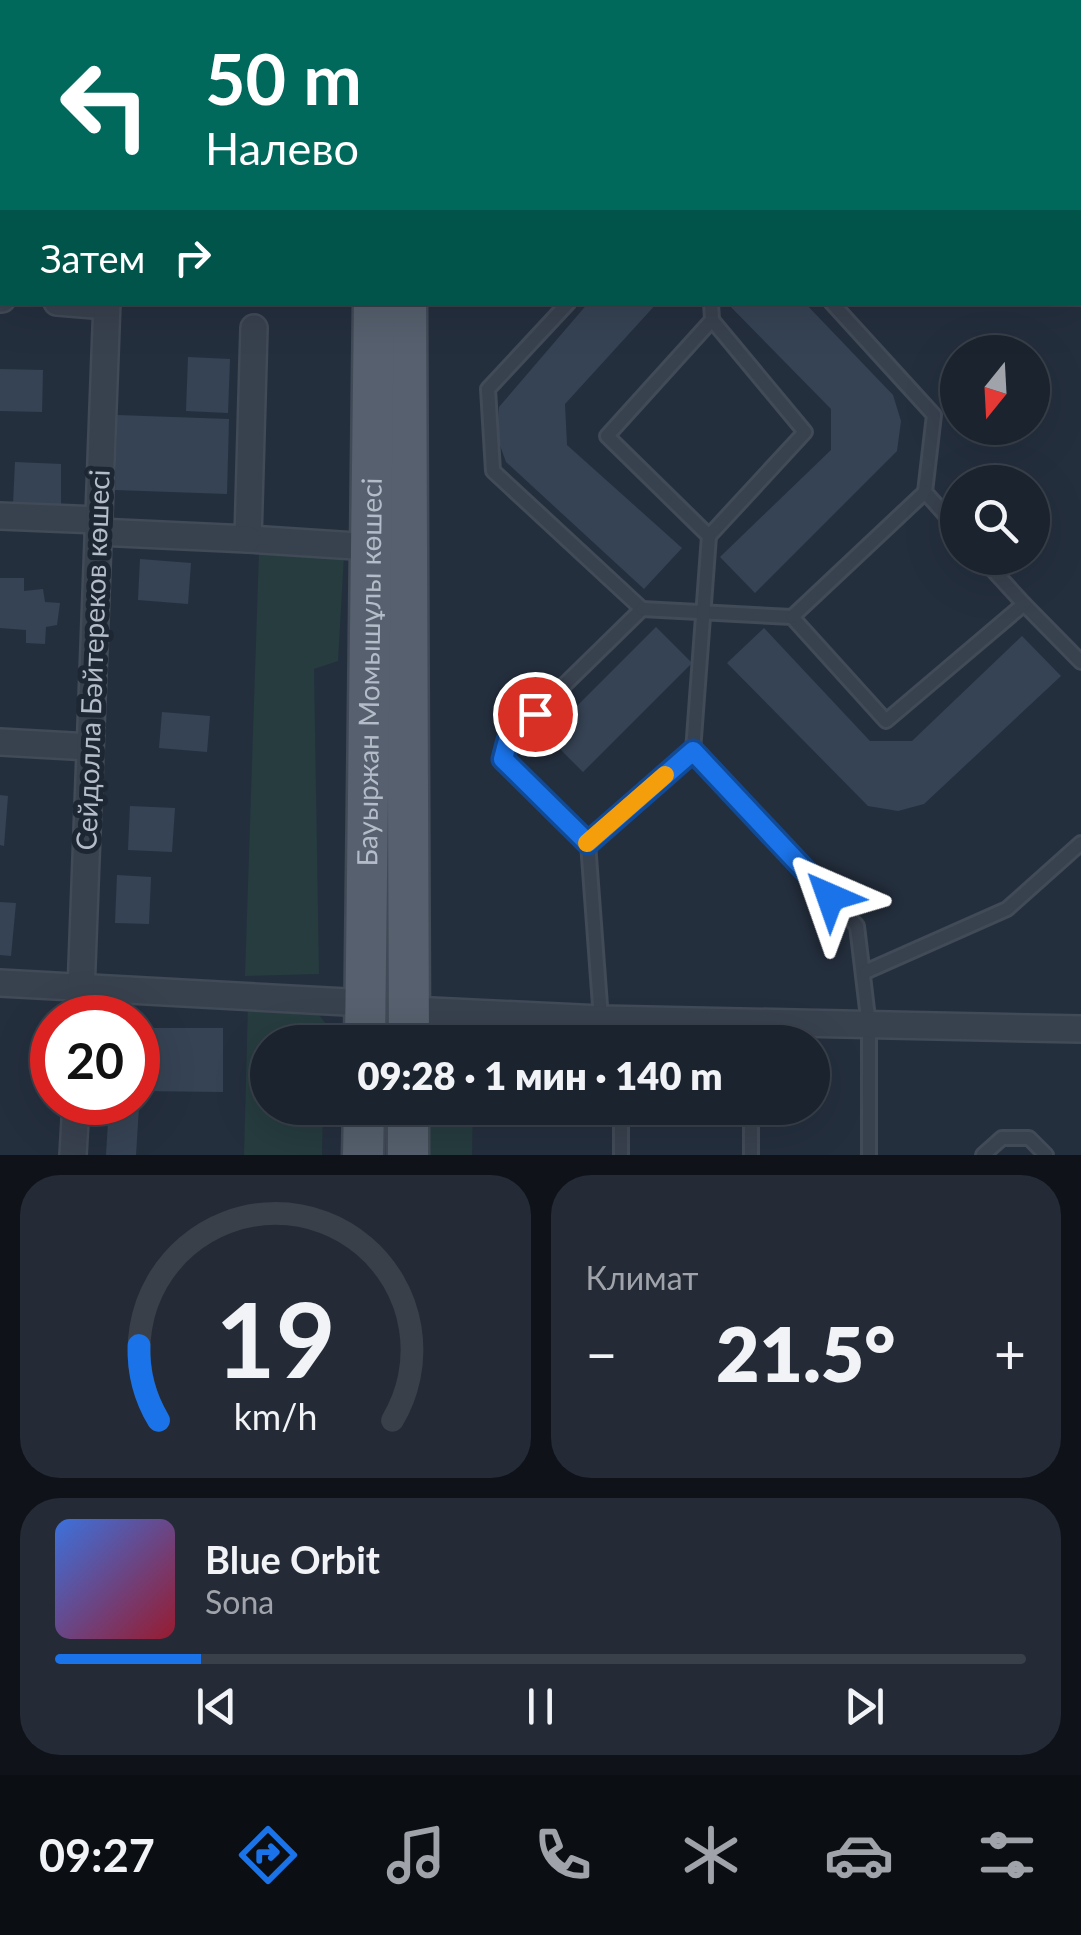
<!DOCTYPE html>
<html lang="ru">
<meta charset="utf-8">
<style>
body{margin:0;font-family:Lato,sans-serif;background:#242b36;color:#f1f3f6;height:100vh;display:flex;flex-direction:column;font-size:38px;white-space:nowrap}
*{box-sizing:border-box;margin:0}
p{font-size:32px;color:#a0a4aa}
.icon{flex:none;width:55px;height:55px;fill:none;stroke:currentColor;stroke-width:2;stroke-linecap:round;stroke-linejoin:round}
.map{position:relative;height:1155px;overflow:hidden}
.drawer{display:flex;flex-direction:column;gap:20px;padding:20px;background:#0f1319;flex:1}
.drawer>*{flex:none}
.guide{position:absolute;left:0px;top:0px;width:1082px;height:305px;box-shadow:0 10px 40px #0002,0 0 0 2px #39404a;background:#00695c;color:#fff;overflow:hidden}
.needle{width:65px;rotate:198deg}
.fabs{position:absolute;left:940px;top:335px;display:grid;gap:20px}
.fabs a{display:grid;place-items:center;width:110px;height:110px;border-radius:50%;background:#1b232e;box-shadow:0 10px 40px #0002,0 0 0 2px #39404a;font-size:50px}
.speed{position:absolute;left:30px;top:995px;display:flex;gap:20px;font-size:50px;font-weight:700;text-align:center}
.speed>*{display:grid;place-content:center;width:130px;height:130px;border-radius:50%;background:#1b232e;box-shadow:0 10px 40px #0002,0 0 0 2px #39404a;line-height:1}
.speed .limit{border:15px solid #d22;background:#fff;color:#111}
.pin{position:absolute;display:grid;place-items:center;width:85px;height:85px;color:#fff;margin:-42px;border:5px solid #fff;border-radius:50%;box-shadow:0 2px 10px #0007}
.me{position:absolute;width:110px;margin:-55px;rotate:317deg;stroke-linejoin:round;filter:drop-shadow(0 0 8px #0008)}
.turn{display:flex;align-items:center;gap:35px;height:210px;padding:0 40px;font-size:45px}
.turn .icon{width:130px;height:130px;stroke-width:2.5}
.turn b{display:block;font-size:70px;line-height:85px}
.then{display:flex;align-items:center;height:95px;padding:0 40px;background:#0003;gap:20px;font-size:38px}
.big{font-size:75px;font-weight:800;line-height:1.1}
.drawer .widget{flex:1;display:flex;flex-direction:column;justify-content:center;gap:15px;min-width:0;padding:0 35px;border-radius:40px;background:#242b36}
.drawer .dial{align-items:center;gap:0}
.dial svg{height:260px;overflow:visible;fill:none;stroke:#39404a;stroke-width:7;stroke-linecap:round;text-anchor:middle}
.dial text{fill:#f1f3f6;stroke:none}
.song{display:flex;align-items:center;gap:30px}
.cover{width:120px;height:120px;border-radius:15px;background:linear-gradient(135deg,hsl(220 70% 55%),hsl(350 70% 35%))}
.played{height:10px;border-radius:5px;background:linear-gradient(90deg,#1a73e8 15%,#39404a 15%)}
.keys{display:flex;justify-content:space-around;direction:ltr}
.heat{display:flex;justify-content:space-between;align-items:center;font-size:55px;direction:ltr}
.drawer .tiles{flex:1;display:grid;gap:20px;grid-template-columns:1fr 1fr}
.widget:last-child{grid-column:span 2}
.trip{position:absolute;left:250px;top:1025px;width:580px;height:100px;border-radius:50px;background:#1b232e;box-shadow:0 10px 40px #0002,0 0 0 2px #39404a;font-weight:800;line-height:100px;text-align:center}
.tab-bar{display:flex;height:160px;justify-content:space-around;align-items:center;background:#0b0e12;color:#a0a4aa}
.tab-bar .icon{width:70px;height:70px}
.tab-bar .current{color:#1a73e8}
.tab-bar b{font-size:45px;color:#f1f3f6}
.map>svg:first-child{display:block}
</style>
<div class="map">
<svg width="1081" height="1155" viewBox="0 0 1081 1155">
<rect width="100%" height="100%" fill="#242f3e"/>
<g fill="#263c3f">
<polygon points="259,551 344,555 338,661 314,669 319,974 245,976"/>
<polygon points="248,1003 319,1015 326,1024 325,1042 268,1042 268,1108 323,1108 322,1155 244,1155"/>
<polygon points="429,1108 473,1108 472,1155 430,1155"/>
</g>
<g fill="#364354">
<polygon points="589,302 658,302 565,404 567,445 682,548 644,589 506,462 497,437 499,407"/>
<polygon points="726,302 804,302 893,395 901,421 897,451 755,593 720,557 831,450 831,409"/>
<polygon points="188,357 230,359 228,413 186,411"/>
<polygon points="0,369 43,370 42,412 0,411"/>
<polygon points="117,415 229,419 227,494 115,490"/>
<polygon points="15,462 61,464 61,509 13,505"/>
<polygon points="140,559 191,563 188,604 138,600"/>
<polygon points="0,578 24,578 24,591 43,589 45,602 60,603 57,625 46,627 45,644 26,643 26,630 0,628"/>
<polygon points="656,627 692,663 583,772 547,736"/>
<polygon points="764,628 870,741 912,741 1022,636 1061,676 924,804 898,811 868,806 727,663"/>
<polygon points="162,712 210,716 207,752 159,748"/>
<polygon points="0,795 8,796 4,846 0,845"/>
<polygon points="130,806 175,808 172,852 128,850"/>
<polygon points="117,875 151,877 149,924 115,923"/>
<polygon points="0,902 16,903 11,956 0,955"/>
<polygon points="138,1028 223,1028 223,1092 138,1091"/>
<polygon points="109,1105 139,1107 136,1155 106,1155"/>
</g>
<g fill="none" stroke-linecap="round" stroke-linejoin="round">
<defs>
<g id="lane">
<polyline points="755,0 758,2"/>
<polyline points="510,2 512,0"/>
<polyline points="655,2 657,0"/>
<polyline points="1080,2 1081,1"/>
<polyline points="1080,87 1081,91"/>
<polyline points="1080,263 1081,265"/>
<polyline points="1080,296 1081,295"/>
<polyline points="569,302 488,389 493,471 642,609 508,740 503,759 588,843"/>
<polyline points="831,302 934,415 925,492 958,529"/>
<polyline points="709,536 805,432 712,320"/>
<polyline points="1024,604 1081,662"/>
<polyline points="642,609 792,617 886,721 1024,604 982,558"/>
<polyline points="792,617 925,492"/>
<polyline points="693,751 857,926 869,1026 869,1155"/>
<polyline points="865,972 1007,909 1081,843"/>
<polyline points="601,1019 588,843 693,751 709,536 607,436 712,320 711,302"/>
<polyline points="622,1042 623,1020"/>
<polyline points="751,1108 751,1155"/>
<polyline points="621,1155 621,1108"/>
<polyline points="983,1155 1002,1138 1029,1138 1046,1155"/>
</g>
<g id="street">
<polyline points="120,2 121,0"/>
<polyline points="0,172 2,172"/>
<polyline points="0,299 2,299"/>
<polyline points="57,302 106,306"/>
<polyline points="254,328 248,539 371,547"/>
<polyline points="0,516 99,520"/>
<polyline points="98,532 248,539"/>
<polyline points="0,742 90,747"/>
<polyline points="0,983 365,1003"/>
<polyline points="410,1010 601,1019 1081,1029"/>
<polyline points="80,1018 107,302"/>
<polyline points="73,1155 76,1102"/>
</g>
<g id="primary">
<polyline points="370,0 370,2"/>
<polyline points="404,0 404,2"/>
<polyline points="406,302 409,1042"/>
<path id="s1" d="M 365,1042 L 374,302"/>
<polyline points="363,1155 364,1108"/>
<polyline points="408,1155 408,1108"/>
</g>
</defs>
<use href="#lane" stroke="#414a57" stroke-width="18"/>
<use href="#street" stroke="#414a57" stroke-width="30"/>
<use href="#primary" stroke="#414a57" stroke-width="45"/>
<use href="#lane" stroke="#38414e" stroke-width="12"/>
<use href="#street" stroke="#38414e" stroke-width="25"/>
<use href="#primary" stroke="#56606e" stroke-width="40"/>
</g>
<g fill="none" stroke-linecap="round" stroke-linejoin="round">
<defs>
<polyline id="route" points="535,714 508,740 503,759 588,843 693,751 830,897"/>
</defs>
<use href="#route" stroke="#114b97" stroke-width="25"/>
<use href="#route" stroke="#1a73e8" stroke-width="18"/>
<polyline stroke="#f59e0b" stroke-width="18" points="587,843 665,775"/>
</g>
<g text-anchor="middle" stroke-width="10" stroke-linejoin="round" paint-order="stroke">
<g font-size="28" fill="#b4bcc9" stroke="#1d2633">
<text transform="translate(93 660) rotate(-88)" y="10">Сейдолла Бәйтереков көшесі</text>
<text dy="10" stroke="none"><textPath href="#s1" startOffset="370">Бауыржан Момышұлы көшесі</textPath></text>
</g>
</g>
</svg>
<div class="fabs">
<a><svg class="needle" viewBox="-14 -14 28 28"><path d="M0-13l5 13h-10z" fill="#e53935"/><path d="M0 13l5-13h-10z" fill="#a0a4aa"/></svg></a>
<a><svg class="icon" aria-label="search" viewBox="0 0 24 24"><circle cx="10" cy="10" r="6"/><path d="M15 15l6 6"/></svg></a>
</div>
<div class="speed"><div class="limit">20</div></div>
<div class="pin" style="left:535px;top:714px;background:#d93025"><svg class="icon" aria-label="arrive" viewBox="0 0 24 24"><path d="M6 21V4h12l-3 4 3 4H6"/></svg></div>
<svg class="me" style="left:830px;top:897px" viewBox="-20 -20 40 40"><path d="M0-17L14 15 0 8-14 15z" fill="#1a73e8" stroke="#fff" stroke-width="4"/></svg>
<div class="trip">09:28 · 1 мин · 140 m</div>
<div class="guide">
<div class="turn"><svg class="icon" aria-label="left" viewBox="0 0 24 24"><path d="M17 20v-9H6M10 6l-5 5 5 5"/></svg><div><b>50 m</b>Налево</div></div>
<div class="then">Затем<svg class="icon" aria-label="right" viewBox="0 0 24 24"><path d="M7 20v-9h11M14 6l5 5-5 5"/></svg></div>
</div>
</div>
<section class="drawer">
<div class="tiles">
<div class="widget dial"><svg viewBox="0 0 100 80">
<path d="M14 69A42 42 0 1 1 86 69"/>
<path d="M14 69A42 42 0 0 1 8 46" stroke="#1a73e8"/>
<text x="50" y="56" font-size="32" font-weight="700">19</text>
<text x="50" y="72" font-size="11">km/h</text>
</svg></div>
<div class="widget"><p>Климат</p>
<div class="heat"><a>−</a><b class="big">21.5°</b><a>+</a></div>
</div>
<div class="widget">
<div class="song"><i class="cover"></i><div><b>Blue Orbit</b><p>Sona</p></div></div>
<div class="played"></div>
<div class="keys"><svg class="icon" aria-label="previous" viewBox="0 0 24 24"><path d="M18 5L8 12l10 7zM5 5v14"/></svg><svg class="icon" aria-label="pause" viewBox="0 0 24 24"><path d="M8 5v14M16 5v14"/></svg><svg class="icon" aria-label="next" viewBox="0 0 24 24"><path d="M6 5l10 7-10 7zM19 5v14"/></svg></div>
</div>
</div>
</section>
<nav class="tab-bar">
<b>09:27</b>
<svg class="icon current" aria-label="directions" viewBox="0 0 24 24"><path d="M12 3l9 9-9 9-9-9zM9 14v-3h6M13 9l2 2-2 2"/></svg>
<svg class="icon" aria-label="music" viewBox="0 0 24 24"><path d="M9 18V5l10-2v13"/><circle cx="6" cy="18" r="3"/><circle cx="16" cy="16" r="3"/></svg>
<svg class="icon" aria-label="phone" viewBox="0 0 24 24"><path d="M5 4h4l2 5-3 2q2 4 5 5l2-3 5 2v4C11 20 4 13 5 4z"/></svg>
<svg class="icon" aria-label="climate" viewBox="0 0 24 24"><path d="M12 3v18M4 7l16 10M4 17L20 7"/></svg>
<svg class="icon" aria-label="car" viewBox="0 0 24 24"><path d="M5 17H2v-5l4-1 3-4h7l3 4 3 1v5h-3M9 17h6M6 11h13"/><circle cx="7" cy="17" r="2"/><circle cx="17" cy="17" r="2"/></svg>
<svg class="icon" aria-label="filters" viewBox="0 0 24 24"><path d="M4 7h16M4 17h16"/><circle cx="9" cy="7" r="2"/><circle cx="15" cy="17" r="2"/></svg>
</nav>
